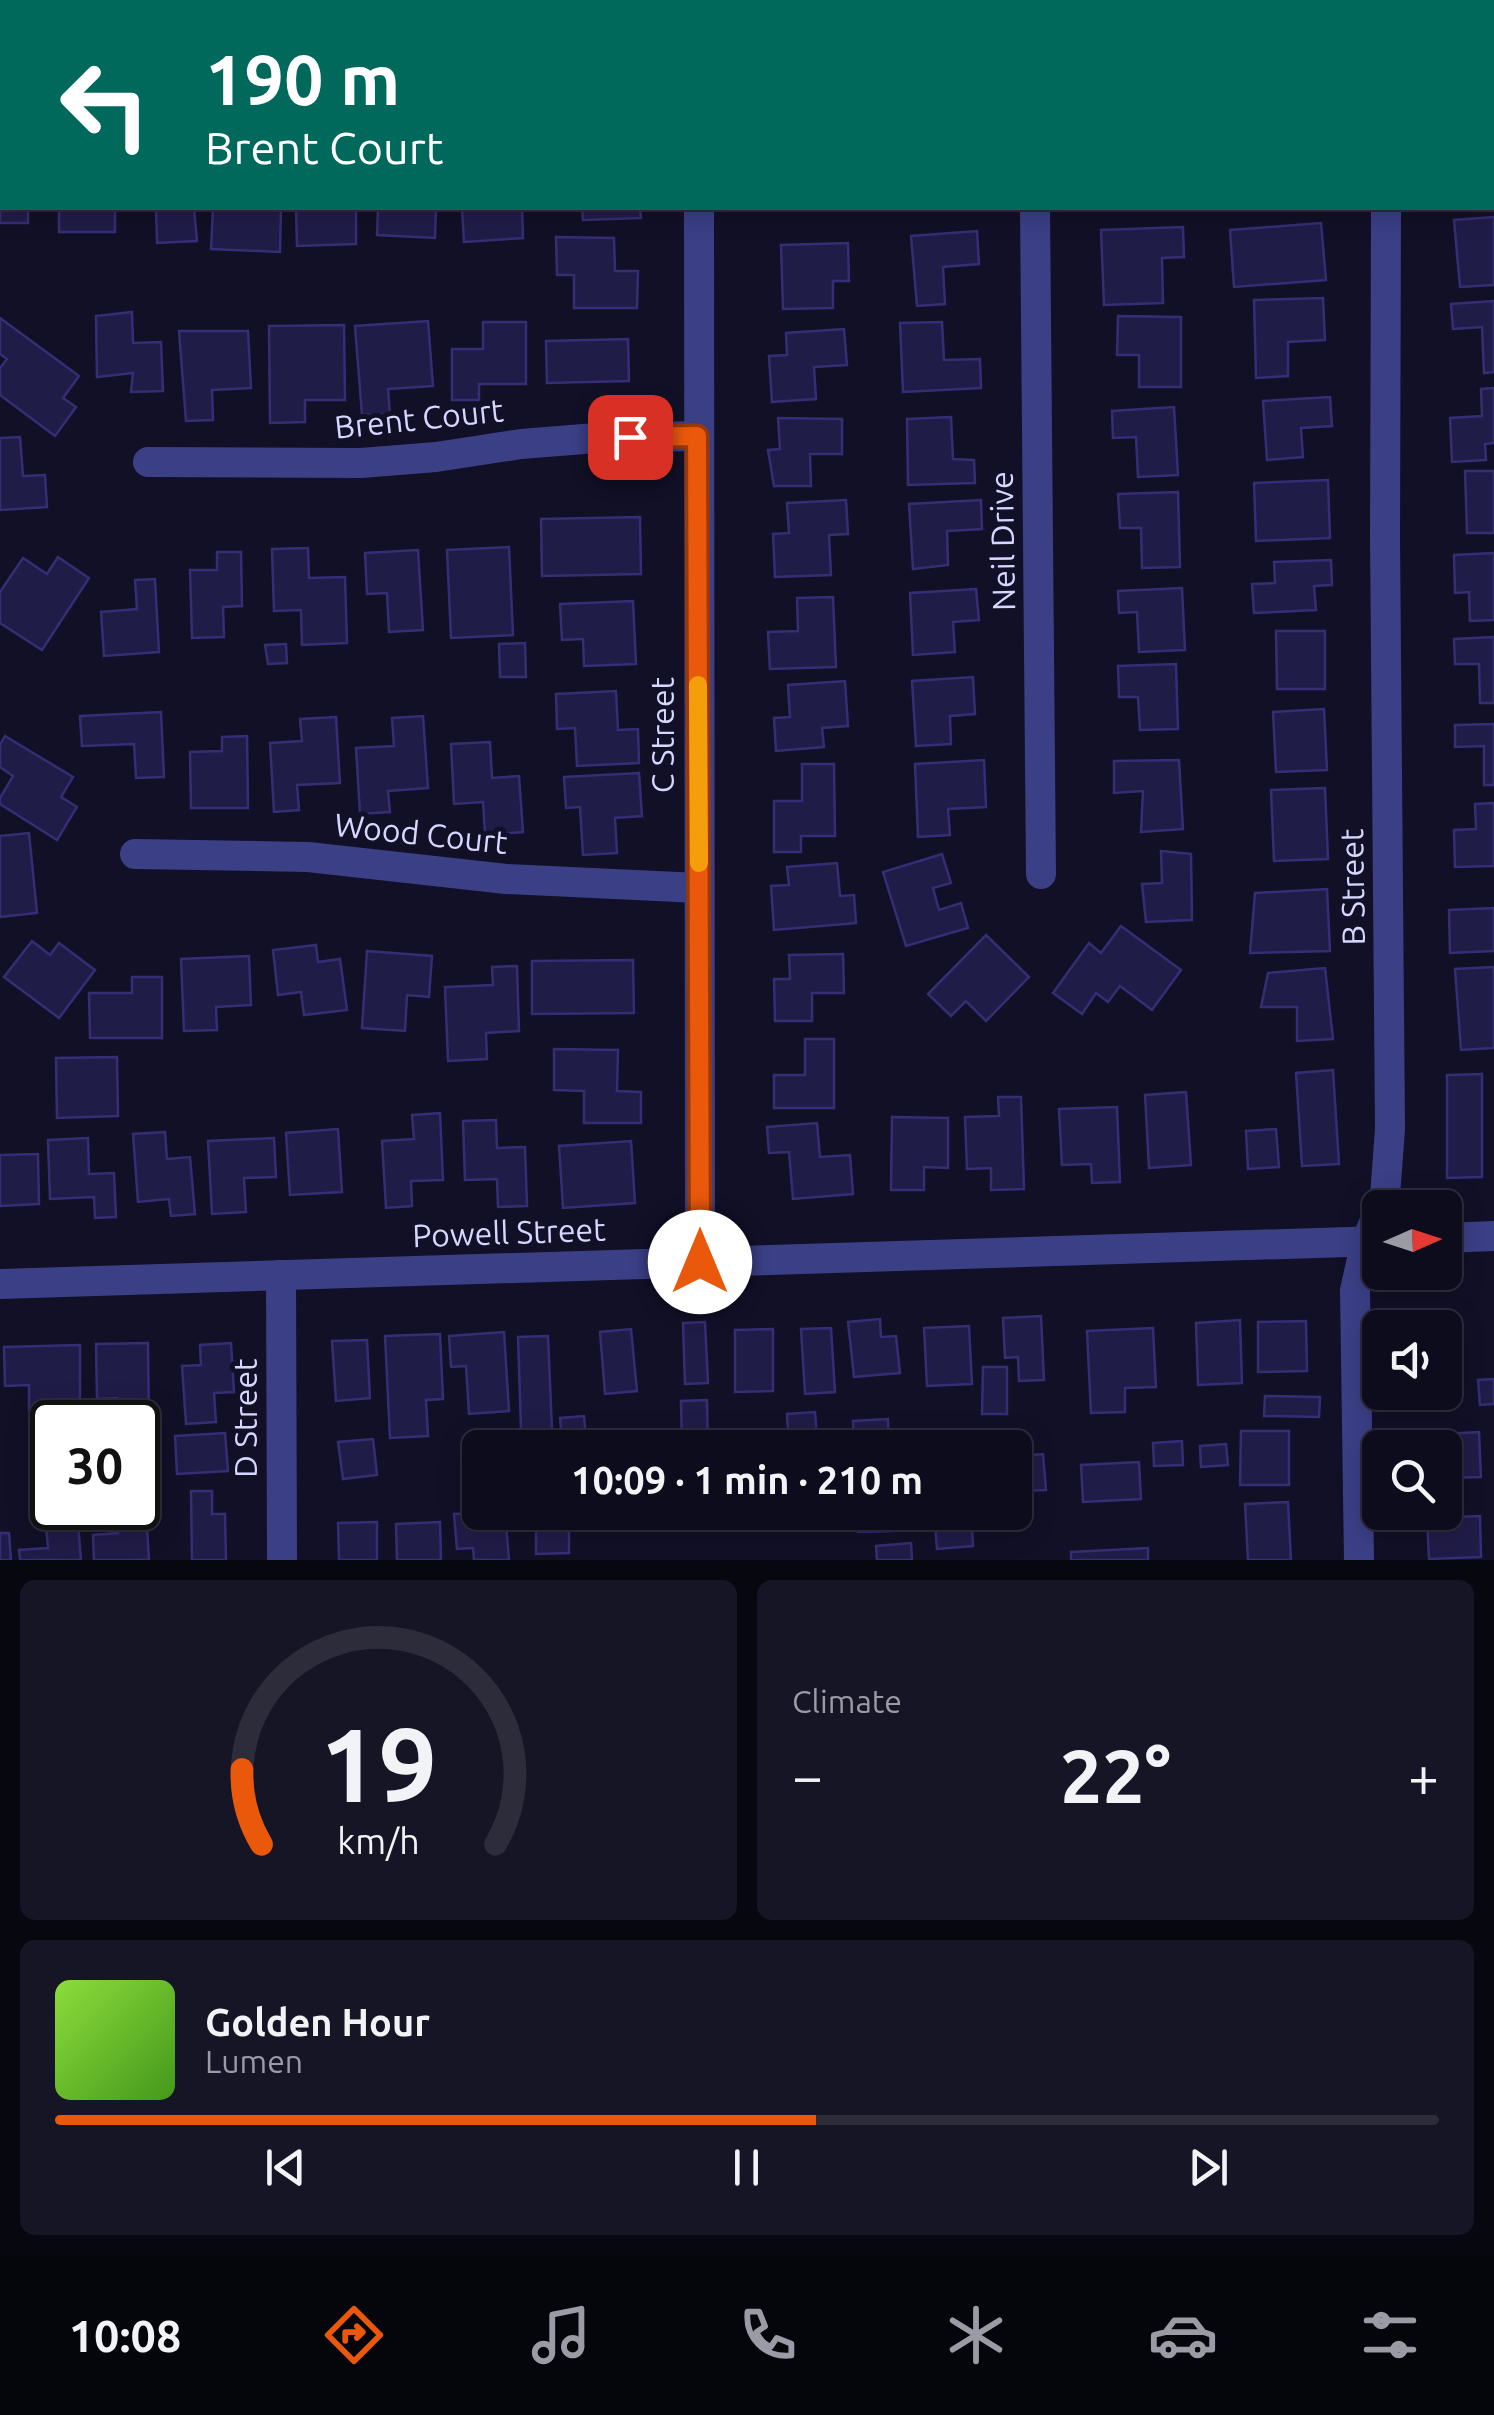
<!DOCTYPE html>
<meta charset="utf-8">
<style>
body{margin:0;font-family:Ubuntu,sans-serif;background:#161526;color:#f1f3f6;height:100vh;display:flex;flex-direction:column;font-size:38px;white-space:nowrap}
*{box-sizing:border-box;margin:0}
p{font-size:32px;color:#9a9ba4}
.icon{flex:none;width:55px;height:55px;fill:none;stroke:currentColor;stroke-width:2;stroke-linecap:round;stroke-linejoin:round}
.map{position:relative;height:1560px;overflow:hidden}
.drawer{display:flex;flex-direction:column;gap:20px;padding:20px;background:#070710;flex:1}
.drawer>*{flex:none}
.top-card{position:absolute;left:0px;top:0px;width:1495px;height:210px;box-shadow:0 5px 25px #0003,0 0 0 2px #2d2c3b;background:#00695c;color:#fff;overflow:hidden}
.needle{width:65px;rotate:87deg}
.buttons{position:absolute;left:1362px;top:1190px;display:grid;gap:20px}
.buttons a{display:grid;place-items:center;width:100px;height:100px;border-radius:15px;background:#0d0c1d;box-shadow:0 5px 25px #0003,0 0 0 2px #2d2c3b;font-size:50px}
.speed{position:absolute;left:30px;top:1400px;display:flex;gap:20px;font-size:50px;font-weight:700;text-align:center}
.speed>*{display:grid;place-content:center;width:130px;height:130px;border-radius:50%;background:#0d0c1d;box-shadow:0 5px 25px #0003,0 0 0 2px #2d2c3b;line-height:1}
.speed .limit{border:5px solid #111;border-radius:15px;background:#fff;color:#111}
.pin{position:absolute;display:grid;place-items:center;width:85px;height:85px;color:#fff;margin:-42px;border-radius:20px;box-shadow:0 5px 15px #0006}
.me{position:absolute;width:110px;margin:-55px;rotate:0deg;stroke-linejoin:round;filter:drop-shadow(0 0 8px #0008)}
.turn{display:flex;align-items:center;gap:35px;height:210px;padding:0 40px;font-size:45px}
.turn .icon{width:130px;height:130px;stroke-width:2.5}
.turn b{display:block;font-size:70px;line-height:85px}
.big{font-size:75px;font-weight:600;line-height:1.1}
.drawer .card{flex:1;display:flex;flex-direction:column;justify-content:center;gap:15px;min-width:0;padding:0 35px;border-radius:15px;background:#161526}
.drawer .dial{align-items:center;gap:0}
.dial svg{height:260px;overflow:visible;fill:none;stroke:#2d2c3b;stroke-width:7;stroke-linecap:round;text-anchor:middle}
.dial text{fill:#f1f3f6;stroke:none}
.song{display:flex;align-items:center;gap:30px}
.cover{width:120px;height:120px;border-radius:15px;background:linear-gradient(135deg,hsl(90 70% 55%),hsl(100 70% 35%))}
.played{height:10px;border-radius:5px;background:linear-gradient(90deg,#ea580c 55%,#2d2c3b 55%)}
.keys{display:flex;justify-content:space-around;direction:ltr}
.heat{display:flex;justify-content:space-between;align-items:center;font-size:55px;direction:ltr}
.drawer .tiles{flex:1;display:grid;gap:20px;grid-template-columns:1fr 1fr}
.card:last-child{grid-column:span 2}
.trip{position:absolute;left:462px;top:1430px;width:570px;height:100px;border-radius:15px;background:#0d0c1d;box-shadow:0 5px 25px #0003,0 0 0 2px #2d2c3b;font-weight:600;line-height:100px;text-align:center}
.tabs{display:flex;height:160px;justify-content:space-around;align-items:center;background:#05050c;color:#9a9ba4}
.tabs .icon{width:70px;height:70px}
.tabs .on{color:#ea580c}
.tabs b{font-size:45px;color:#f1f3f6}
.map>svg:first-child{display:block}
</style>
<div class="map">
<svg width="1494" height="1560" viewBox="0 0 1494 1560">
<rect width="100%" height="100%" fill="#111027"/>
<g fill="#201c48" stroke="#352e74" stroke-width="2.5">
<rect x="859" y="0" width="117" height="2"/>
<polygon points="0,165 2,208 28,208 28,223 0,223"/>
<rect x="59" y="208" width="56" height="24"/>
<polygon points="156,208 194,208 197,241 157,243"/>
<polygon points="213,208 281,208 280,252 211,249"/>
<polygon points="296,208 356,208 356,244 297,246"/>
<polygon points="378,208 436,208 435,238 377,235"/>
<polygon points="462,208 522,208 523,238 464,242"/>
<polygon points="582,208 640,208 641,218 583,220"/>
<polygon points="1494,217 1494,285 1460,287 1454,220"/>
<polygon points="1321,223 1326,280 1234,287 1230,230"/>
<polygon points="1183,227 1184,257 1162,258 1163,303 1104,305 1101,230"/>
<polygon points="977,231 979,264 943,267 945,304 917,306 911,236"/>
<polygon points="556,237 614,238 615,271 638,271 637,308 574,308 574,275 557,275"/>
<polygon points="848,243 849,281 833,281 833,308 783,309 781,245"/>
<polygon points="1323,298 1325,340 1288,342 1288,376 1256,378 1254,300"/>
<polygon points="1494,301 1494,372 1484,373 1482,327 1453,329 1451,304"/>
<polygon points="132,312 133,343 161,342 163,391 131,392 133,373 97,377 96,316"/>
<polygon points="1118,316 1181,317 1181,387 1139,387 1139,355 1117,355"/>
<polygon points="0,318 79,376 63,398 76,407 55,436 0,395 0,368 7,359 0,354"/>
<polygon points="428,321 433,386 388,389 390,414 362,415 355,326"/>
<polygon points="483,322 526,322 526,384 479,384 479,400 452,400 452,349 483,349"/>
<polygon points="942,322 944,360 980,359 981,388 903,392 900,323"/>
<polygon points="344,325 345,400 305,400 305,422 270,423 269,326"/>
<polygon points="844,329 847,365 814,367 816,399 772,402 769,356 787,355 786,333"/>
<polygon points="179,331 248,331 251,388 212,390 213,420 186,421"/>
<polygon points="628,339 629,381 547,383 546,341"/>
<polygon points="1494,388 1494,443 1485,444 1486,460 1452,462 1450,418 1482,416 1481,389"/>
<polygon points="1330,397 1332,426 1301,428 1303,457 1267,460 1263,401"/>
<polygon points="1174,407 1178,475 1138,477 1136,437 1113,438 1112,411"/>
<polygon points="951,417 953,459 974,460 975,483 908,485 907,419"/>
<polygon points="778,418 842,419 842,454 810,454 811,486 774,486 768,450 780,449"/>
<polygon points="20,437 23,476 45,475 47,507 0,510 0,438"/>
<polygon points="1465,471 1494,471 1494,533 1467,533"/>
<polygon points="1328,480 1330,538 1256,541 1254,483"/>
<polygon points="1178,492 1180,567 1142,568 1141,528 1120,528 1118,494"/>
<polygon points="846,500 848,534 829,535 831,575 775,577 773,534 789,533 787,503"/>
<polygon points="981,500 982,529 947,531 948,565 913,569 909,504"/>
<polygon points="640,517 641,574 542,576 541,519"/>
<polygon points="509,547 513,635 451,638 447,550"/>
<polygon points="308,548 309,578 345,577 347,643 302,645 301,610 274,611 272,549"/>
<polygon points="418,550 423,630 389,632 387,593 367,594 365,553"/>
<polygon points="217,552 241,552 242,606 223,607 224,637 192,638 190,570 217,570"/>
<polygon points="1494,553 1494,620 1470,621 1469,592 1455,593 1454,555"/>
<polygon points="58,557 89,578 42,650 0,623 0,592 23,558 47,574"/>
<polygon points="1331,560 1332,585 1314,586 1316,610 1254,613 1252,584 1275,583 1274,562"/>
<polygon points="155,579 159,652 104,656 101,612 137,609 135,580"/>
<polygon points="1182,588 1185,650 1139,652 1137,612 1119,613 1118,591"/>
<polygon points="976,589 979,620 953,622 955,652 913,655 910,593"/>
<polygon points="833,597 836,667 770,669 768,632 798,631 797,598"/>
<polygon points="633,601 636,664 584,666 583,639 562,640 560,604"/>
<polygon points="1276,631 1325,631 1325,689 1277,689"/>
<polygon points="1494,637 1494,703 1480,703 1479,664 1455,664 1454,639"/>
<polygon points="525,643 526,677 500,677 499,644"/>
<polygon points="286,644 287,663 268,664 265,645"/>
<polygon points="1176,664 1178,729 1140,730 1138,697 1119,697 1118,666"/>
<polygon points="973,677 975,714 950,716 951,744 916,746 912,681"/>
<polygon points="845,681 848,726 822,728 824,747 776,751 774,718 790,717 788,685"/>
<polygon points="616,691 618,730 638,729 639,763 577,766 575,728 557,729 556,694"/>
<polygon points="1324,709 1327,770 1276,772 1273,712"/>
<polygon points="161,712 164,777 136,778 134,744 82,746 80,716"/>
<polygon points="423,716 428,788 388,791 390,812 360,814 356,748 394,746 392,718"/>
<polygon points="336,717 340,783 297,785 299,810 274,812 270,743 302,741 300,719"/>
<polygon points="1494,724 1494,785 1484,785 1484,746 1455,747 1455,725"/>
<polygon points="5,736 73,777 61,797 77,807 57,840 0,804 0,798 13,776 0,767 0,745"/>
<polygon points="247,736 248,808 191,808 190,752 222,751 222,737"/>
<polygon points="490,742 492,778 519,776 523,832 485,835 483,802 454,804 451,744"/>
<polygon points="984,760 986,807 948,809 950,835 918,837 915,764"/>
<polygon points="1179,760 1183,829 1141,832 1143,791 1114,793 1114,761"/>
<polygon points="802,764 834,764 835,836 801,836 801,852 774,852 774,801 802,801"/>
<polygon points="639,773 642,816 615,818 617,853 583,855 580,807 566,808 564,777"/>
<polygon points="1325,788 1328,859 1274,861 1271,790"/>
<polygon points="1494,803 1494,866 1455,867 1454,830 1476,829 1475,804"/>
<polygon points="29,833 37,913 0,917 0,836"/>
<polygon points="1161,851 1191,854 1192,920 1146,922 1142,884 1162,883"/>
<polygon points="942,854 951,883 933,888 939,910 961,903 968,928 906,946 883,872"/>
<polygon points="837,863 840,896 854,895 856,923 774,930 771,886 789,885 787,867"/>
<polygon points="1327,889 1330,951 1250,953 1255,893"/>
<polygon points="1494,908 1494,951 1450,953 1449,910"/>
<polygon points="1121,926 1181,970 1152,1010 1120,986 1108,1002 1096,993 1082,1014 1053,993 1089,943 1101,953"/>
<polygon points="986,935 1029,977 986,1021 966,1001 951,1016 928,994"/>
<polygon points="32,941 50,955 59,943 95,970 59,1018 4,977"/>
<polygon points="316,945 318,962 340,959 347,1010 304,1015 301,992 278,995 273,950"/>
<polygon points="367,951 432,956 429,997 407,995 405,1031 362,1028"/>
<polygon points="843,954 844,993 812,993 812,1021 775,1021 774,979 790,979 789,955"/>
<polygon points="249,956 251,1005 216,1007 217,1030 184,1031 181,959"/>
<polygon points="633,960 634,1013 532,1014 532,961"/>
<polygon points="517,966 519,1031 486,1033 487,1059 448,1061 445,987 493,985 492,967"/>
<polygon points="1494,967 1494,1048 1461,1050 1455,969"/>
<polygon points="1325,968 1333,1039 1297,1041 1297,1007 1261,1007 1268,973"/>
<polygon points="132,977 162,977 162,1038 90,1038 89,993 132,993"/>
<polygon points="805,1039 834,1039 834,1108 774,1108 774,1075 805,1075"/>
<polygon points="554,1049 618,1050 617,1091 641,1092 641,1123 584,1123 584,1091 554,1090"/>
<polygon points="117,1057 118,1116 57,1118 56,1058"/>
<polygon points="1333,1070 1339,1164 1302,1166 1296,1073"/>
<polygon points="1482,1074 1482,1177 1447,1178 1447,1075"/>
<polygon points="1186,1092 1191,1165 1149,1168 1145,1095"/>
<polygon points="998,1097 1021,1097 1024,1189 991,1190 991,1168 967,1169 965,1117 999,1116"/>
<polygon points="1117,1107 1120,1182 1092,1183 1091,1164 1062,1165 1059,1109"/>
<polygon points="440,1113 443,1180 411,1181 412,1206 386,1208 382,1141 414,1139 412,1115"/>
<polygon points="892,1117 948,1118 948,1168 924,1167 924,1190 891,1190"/>
<polygon points="496,1120 497,1148 525,1147 527,1206 498,1207 497,1179 465,1180 463,1121"/>
<polygon points="817,1123 820,1157 850,1155 853,1194 793,1199 789,1152 769,1153 767,1127"/>
<polygon points="338,1129 342,1192 290,1195 286,1133"/>
<polygon points="1276,1129 1279,1167 1248,1169 1246,1131"/>
<polygon points="165,1132 167,1159 190,1157 195,1214 171,1216 169,1199 138,1202 133,1134"/>
<polygon points="88,1138 89,1174 114,1173 116,1217 95,1218 94,1197 50,1199 48,1140"/>
<polygon points="274,1138 276,1177 244,1178 246,1212 212,1214 208,1141"/>
<polygon points="631,1141 635,1203 563,1208 559,1146"/>
<polygon points="38,1154 39,1204 0,1206 0,1155"/>
<polygon points="1446,1314 1453,1395 1415,1398 1415,1392 1445,1392 1445,1328 1409,1328 1409,1317"/>
<polygon points="1041,1316 1044,1380 1019,1381 1018,1357 1005,1358 1003,1318"/>
<polygon points="880,1319 881,1337 896,1336 900,1373 854,1377 848,1322"/>
<polygon points="1240,1320 1242,1383 1198,1385 1196,1323"/>
<polygon points="1306,1321 1307,1371 1258,1372 1258,1322"/>
<polygon points="705,1322 708,1383 685,1384 683,1323"/>
<polygon points="969,1326 972,1384 927,1386 924,1328"/>
<polygon points="831,1328 835,1392 805,1394 801,1329"/>
<polygon points="1153,1328 1156,1387 1125,1388 1125,1412 1091,1413 1087,1331"/>
<polygon points="631,1329 637,1391 605,1394 600,1332"/>
<polygon points="773,1329 773,1391 735,1392 735,1330"/>
<polygon points="504,1332 509,1411 469,1414 466,1366 451,1367 449,1336"/>
<polygon points="440,1334 443,1399 426,1400 428,1436 390,1438 385,1336"/>
<polygon points="548,1336 552,1430 521,1430 518,1337"/>
<polygon points="367,1340 370,1398 336,1401 332,1341"/>
<polygon points="148,1343 149,1429 138,1430 138,1422 117,1422 117,1398 97,1399 96,1344"/>
<polygon points="231,1343 234,1392 214,1393 216,1422 186,1424 182,1366 201,1365 200,1345"/>
<polygon points="80,1345 80,1422 53,1422 52,1409 29,1410 29,1385 5,1386 4,1347"/>
<polygon points="983,1367 1007,1367 1007,1414 982,1414"/>
<polygon points="1494,1379 1494,1404 1480,1405 1478,1380"/>
<polygon points="1265,1396 1320,1397 1319,1417 1264,1416"/>
<polygon points="707,1400 708,1448 682,1448 681,1401"/>
<polygon points="815,1412 818,1448 789,1448 787,1414"/>
<polygon points="584,1416 587,1448 563,1448 560,1418"/>
<polygon points="888,1419 889,1448 854,1448 853,1421"/>
<polygon points="1241,1431 1289,1431 1289,1485 1240,1485"/>
<polygon points="1479,1432 1481,1477 1445,1478 1445,1448 1426,1448 1425,1435"/>
<polygon points="225,1433 228,1471 177,1474 175,1436"/>
<polygon points="373,1439 377,1475 343,1479 338,1442"/>
<polygon points="1182,1441 1183,1465 1154,1466 1153,1443"/>
<polygon points="1226,1444 1228,1465 1201,1467 1200,1446"/>
<polygon points="1043,1454 1046,1490 1020,1491 1017,1456"/>
<polygon points="1139,1462 1141,1499 1083,1502 1081,1465"/>
<polygon points="191,1491 212,1491 212,1514 225,1514 226,1560 192,1560"/>
<polygon points="1288,1502 1291,1560 1248,1560 1245,1504"/>
<polygon points="146,1511 149,1560 94,1560 93,1535 118,1533 117,1513"/>
<polygon points="505,1512 509,1560 474,1560 473,1548 457,1549 454,1514"/>
<polygon points="536,1512 569,1512 569,1553 536,1554"/>
<polygon points="857,1512 892,1512 893,1531 858,1532"/>
<polygon points="934,1512 971,1512 973,1546 937,1549"/>
<polygon points="1480,1516 1481,1557 1429,1559 1427,1518"/>
<polygon points="377,1522 377,1560 339,1560 338,1523"/>
<polygon points="440,1522 441,1560 397,1560 396,1524"/>
<polygon points="78,1523 81,1560 20,1560 19,1550 48,1548 46,1526"/>
<polygon points="0,1533 9,1533 11,1560 0,1560"/>
<polygon points="911,1543 912,1560 877,1560 876,1546"/>
<polygon points="1148,1548 1148,1560 1071,1560 1071,1552"/>
</g>
<g fill="none" stroke-linecap="round" stroke-linejoin="round">
<g stroke="#3b3f86" stroke-width="30">
<polyline points="697,0 697,2"/>
<polyline points="1033,0 1033,2"/>
<polyline points="1395,2 1396,0"/>
<polyline points="1492,68 1494,68"/>
<polyline points="0,78 2,78"/>
<polyline points="699,208 700,1262"/>
<polyline points="1035,208 1041,874"/>
<polyline points="148,462 361,463 436,457 521,444 596,438 697,436"/>
<polyline points="135,854 308,857 506,879 699,888"/>
<polyline points="1445,1238 1494,1236"/>
<polyline points="281,1275 282,1560"/>
<polyline points="0,1284 1380,1241"/>
<polyline points="1359,1560 1355,1290 1366,1242 1385,1196 1390,1129 1385,537 1386,208"/>
</g>
</g>
<g fill="none" stroke-linecap="round" stroke-linejoin="round">
<defs>
<polyline id="route" points="630,437 697,436 700,1262"/>
</defs>
<use href="#route" stroke="#983908" stroke-width="25"/>
<use href="#route" stroke="#ea580c" stroke-width="18"/>
<polyline stroke="#f59e0b" stroke-width="18" points="698,685 699,863"/>
</g>
<g text-anchor="middle" stroke-width="10" stroke-linejoin="round" paint-order="stroke">
<g font-size="32" fill="#d7d6ff" stroke="#111027">
<text transform="translate(419 419) rotate(-6)" y="11">Brent Court</text>
<text transform="translate(1003 541) rotate(-91)" y="11">Neil Drive</text>
<text transform="translate(663 735) rotate(-90)" y="11">C Street</text>
<text transform="translate(421 834) rotate(6)" y="11">Wood Court</text>
<text transform="translate(1353 887) rotate(-91)" y="11">B Street</text>
<text transform="translate(509 1233) rotate(-2)" y="11">Powell Street</text>
<text transform="translate(246 1418) rotate(-90)" y="11">D Street</text>
</g>
</g>
</svg>
<div class="buttons">
<a><svg class="needle" viewBox="-14 -14 28 28"><path d="M0-13l5 13h-10z" fill="#e53935"/><path d="M0 13l5-13h-10z" fill="#9a9ba4"/></svg></a>
<a><svg class="icon" aria-label="sound" viewBox="0 0 24 24"><path d="M4 9h4l5-4v14l-5-4H4zM17 9q2 3 0 6"/></svg></a>
<a><svg class="icon" aria-label="search" viewBox="0 0 24 24"><circle cx="10" cy="10" r="6"/><path d="M15 15l6 6"/></svg></a>
</div>
<div class="speed"><div class="limit">30</div></div>
<div class="pin" style="left:630px;top:437px;background:#d93025"><svg class="icon" aria-label="arrive" viewBox="0 0 24 24"><path d="M6 21V4h12l-3 4 3 4H6"/></svg></div>
<svg class="me" style="left:700px;top:1262px" viewBox="-20 -20 40 40"><circle r="19" fill="#fff"/><path d="M0-13L10 11 0 6-10 11z" fill="#ea580c"/></svg>
<div class="trip">10:09 · 1 min · 210 m</div>
<div class="top-card">
<div class="turn"><svg class="icon" aria-label="left" viewBox="0 0 24 24"><path d="M17 20v-9H6M10 6l-5 5 5 5"/></svg><div><b>190 m</b>Brent Court</div></div>
</div>
</div>
<section class="drawer">
<div class="tiles">
<div class="card dial"><svg viewBox="0 0 100 80">
<path d="M14 69A42 42 0 1 1 86 69"/>
<path d="M14 69A42 42 0 0 1 8 46" stroke="#ea580c"/>
<text x="50" y="56" font-size="32" font-weight="700">19</text>
<text x="50" y="72" font-size="11">km/h</text>
</svg></div>
<div class="card"><p>Climate</p>
<div class="heat"><a>−</a><b class="big">22°</b><a>+</a></div>
</div>
<div class="card">
<div class="song"><i class="cover"></i><div><b>Golden Hour</b><p>Lumen</p></div></div>
<div class="played"></div>
<div class="keys"><svg class="icon" aria-label="previous" viewBox="0 0 24 24"><path d="M18 5L8 12l10 7zM5 5v14"/></svg><svg class="icon" aria-label="pause" viewBox="0 0 24 24"><path d="M8 5v14M16 5v14"/></svg><svg class="icon" aria-label="next" viewBox="0 0 24 24"><path d="M6 5l10 7-10 7zM19 5v14"/></svg></div>
</div>
</div>
</section>
<nav class="tabs">
<b>10:08</b>
<svg class="icon on" aria-label="directions" viewBox="0 0 24 24"><path d="M12 3l9 9-9 9-9-9zM9 14v-3h6M13 9l2 2-2 2"/></svg>
<svg class="icon" aria-label="music" viewBox="0 0 24 24"><path d="M9 18V5l10-2v13"/><circle cx="6" cy="18" r="3"/><circle cx="16" cy="16" r="3"/></svg>
<svg class="icon" aria-label="phone" viewBox="0 0 24 24"><path d="M5 4h4l2 5-3 2q2 4 5 5l2-3 5 2v4C11 20 4 13 5 4z"/></svg>
<svg class="icon" aria-label="climate" viewBox="0 0 24 24"><path d="M12 3v18M4 7l16 10M4 17L20 7"/></svg>
<svg class="icon" aria-label="car" viewBox="0 0 24 24"><path d="M5 17H2v-5l4-1 3-4h7l3 4 3 1v5h-3M9 17h6M6 11h13"/><circle cx="7" cy="17" r="2"/><circle cx="17" cy="17" r="2"/></svg>
<svg class="icon" aria-label="filters" viewBox="0 0 24 24"><path d="M4 7h16M4 17h16"/><circle cx="9" cy="7" r="2"/><circle cx="15" cy="17" r="2"/></svg>
</nav>
